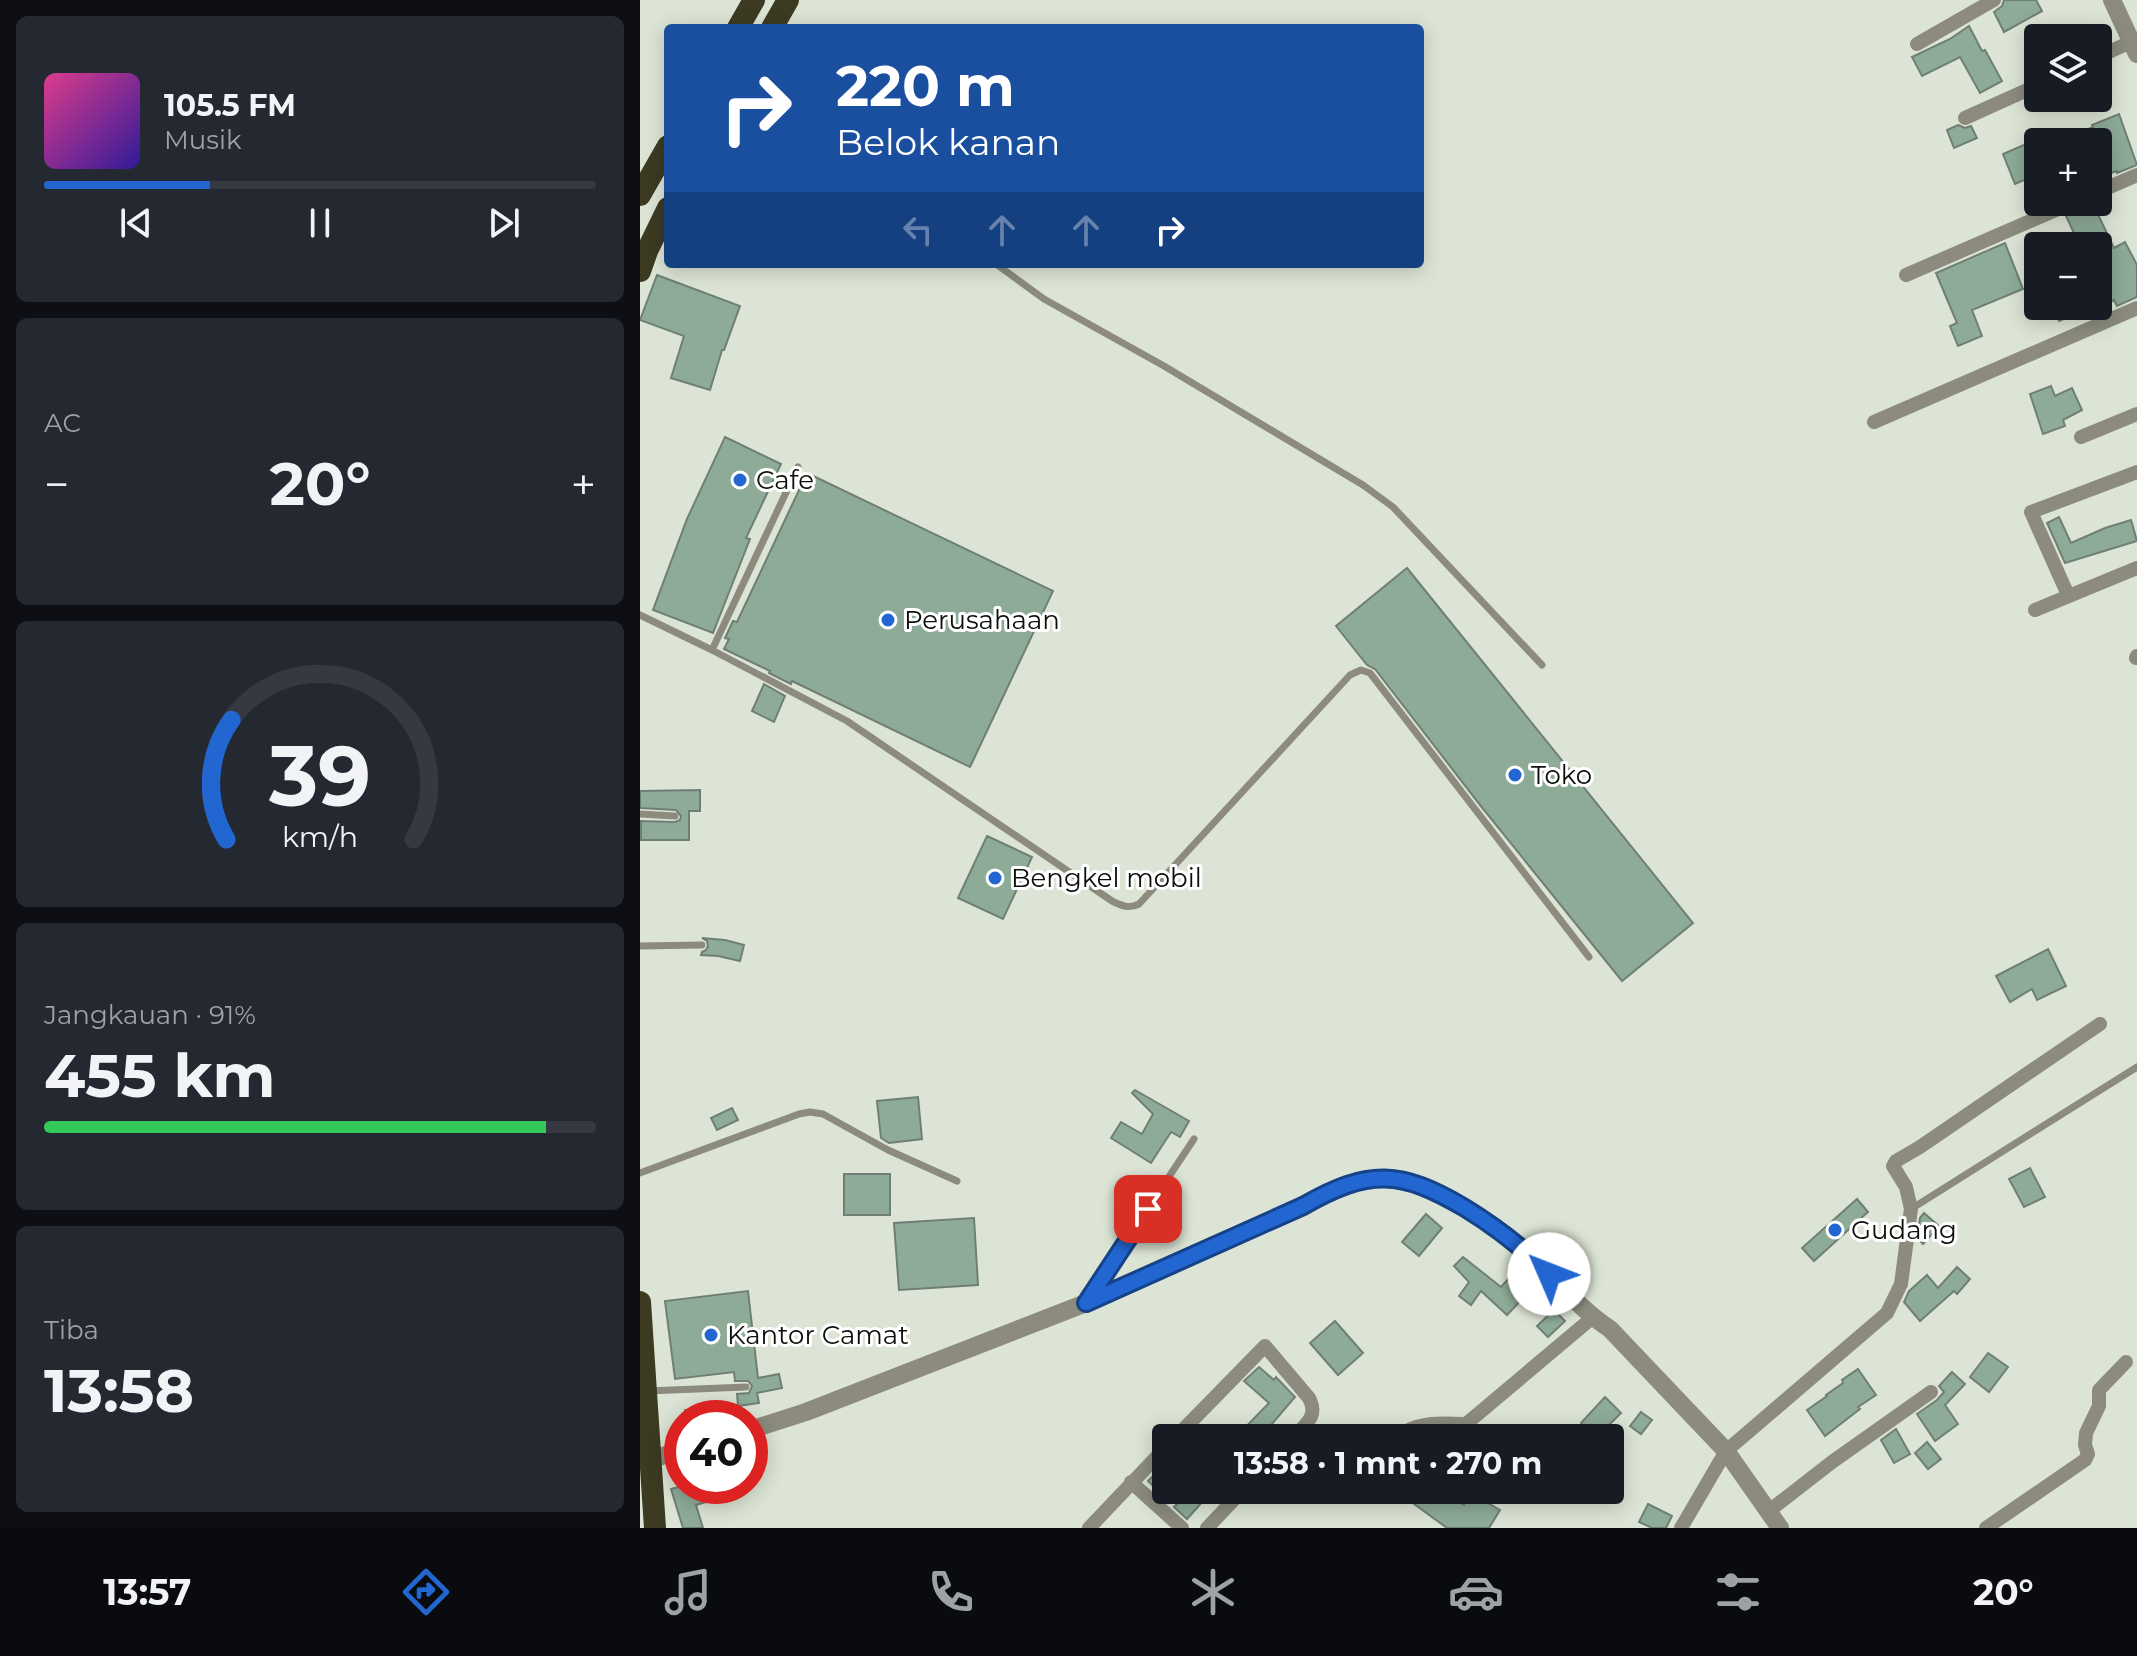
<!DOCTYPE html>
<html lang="id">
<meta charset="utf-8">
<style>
body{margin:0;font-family:Montserrat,sans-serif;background:#242831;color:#f1f3f6;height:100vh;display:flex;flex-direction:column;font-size:30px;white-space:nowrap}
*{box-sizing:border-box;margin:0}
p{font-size:26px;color:#9ea1a6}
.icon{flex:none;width:44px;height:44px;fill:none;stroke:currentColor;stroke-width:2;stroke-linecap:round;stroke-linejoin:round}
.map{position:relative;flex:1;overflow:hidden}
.details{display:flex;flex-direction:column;gap:16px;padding:16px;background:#0d0f14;width:640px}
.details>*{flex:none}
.banner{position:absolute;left:24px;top:24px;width:760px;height:244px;border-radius:8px;box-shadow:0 4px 20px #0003;background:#1a4fa0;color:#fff;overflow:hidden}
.controls{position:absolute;left:1384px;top:24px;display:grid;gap:16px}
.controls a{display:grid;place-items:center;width:88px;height:88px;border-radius:8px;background:#171b24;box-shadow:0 4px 20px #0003;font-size:40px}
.speed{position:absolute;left:24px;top:1400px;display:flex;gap:16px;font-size:40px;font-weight:700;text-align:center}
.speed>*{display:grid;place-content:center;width:104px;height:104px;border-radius:50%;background:#171b24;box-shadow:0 4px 20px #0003;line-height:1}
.speed .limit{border:12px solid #d22;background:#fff;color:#111}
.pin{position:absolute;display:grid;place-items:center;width:68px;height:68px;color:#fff;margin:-34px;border-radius:16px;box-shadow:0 4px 12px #0006}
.me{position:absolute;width:88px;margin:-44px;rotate:314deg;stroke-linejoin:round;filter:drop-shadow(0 0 6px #0008)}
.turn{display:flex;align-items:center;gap:28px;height:168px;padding:0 40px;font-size:36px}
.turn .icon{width:104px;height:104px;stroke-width:2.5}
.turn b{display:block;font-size:56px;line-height:68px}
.lanes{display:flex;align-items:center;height:76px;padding:0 40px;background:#0003;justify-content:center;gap:40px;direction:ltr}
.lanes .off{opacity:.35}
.big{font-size:60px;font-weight:700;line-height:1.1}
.details .widget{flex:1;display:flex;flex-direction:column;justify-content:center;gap:12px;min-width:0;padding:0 28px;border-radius:12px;background:#242831}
.details .dial{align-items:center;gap:0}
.dial svg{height:208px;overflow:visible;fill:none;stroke:#363941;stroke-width:7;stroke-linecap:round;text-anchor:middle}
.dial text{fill:#f1f3f6;stroke:none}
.song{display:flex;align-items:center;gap:24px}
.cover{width:96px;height:96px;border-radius:12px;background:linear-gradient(135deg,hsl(330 70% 55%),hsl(250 70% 35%))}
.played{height:8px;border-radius:4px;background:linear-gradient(90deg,#2166d1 30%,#363941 30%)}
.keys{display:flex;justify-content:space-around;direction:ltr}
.heat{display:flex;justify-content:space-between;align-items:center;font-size:44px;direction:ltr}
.charge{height:12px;border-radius:6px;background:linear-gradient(90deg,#34c759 91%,#363941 0)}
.trip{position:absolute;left:512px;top:1424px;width:472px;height:80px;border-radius:8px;background:#171b24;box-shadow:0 4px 20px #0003;font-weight:700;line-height:80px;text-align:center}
.tabs{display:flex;height:128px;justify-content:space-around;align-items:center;background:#090b0e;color:#9ea1a6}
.tabs .icon{width:56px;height:56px}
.tabs .current{color:#2166d1}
.tabs b{font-size:36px;color:#f1f3f6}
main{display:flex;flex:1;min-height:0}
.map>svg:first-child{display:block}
</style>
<main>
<section class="details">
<div class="widget">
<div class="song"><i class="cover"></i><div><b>105.5 FM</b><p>Musik</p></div></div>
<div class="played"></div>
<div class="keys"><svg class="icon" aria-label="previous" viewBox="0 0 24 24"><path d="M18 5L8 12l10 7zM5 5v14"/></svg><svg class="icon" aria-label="pause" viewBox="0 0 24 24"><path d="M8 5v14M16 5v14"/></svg><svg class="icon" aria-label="next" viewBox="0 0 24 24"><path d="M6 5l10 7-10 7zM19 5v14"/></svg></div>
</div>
<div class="widget"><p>AC</p>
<div class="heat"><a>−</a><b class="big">20°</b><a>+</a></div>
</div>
<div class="widget dial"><svg viewBox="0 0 100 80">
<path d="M14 69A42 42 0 1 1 86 69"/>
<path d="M14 69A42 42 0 0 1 16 23" stroke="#2166d1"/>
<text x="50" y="56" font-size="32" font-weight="700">39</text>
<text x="50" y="72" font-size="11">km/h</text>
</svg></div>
<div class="widget"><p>Jangkauan · 91%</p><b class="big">455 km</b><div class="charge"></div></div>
<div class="widget"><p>Tiba</p><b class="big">13:58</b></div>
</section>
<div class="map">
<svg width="1497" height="1528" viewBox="0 0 1497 1528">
<rect width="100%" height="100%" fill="#dce5d5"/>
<g fill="#8eab98" stroke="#707f75" stroke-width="2">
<polygon points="1364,0 1396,0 1402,11 1364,32 1354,12 1362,6"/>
<polygon points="1329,26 1342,51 1345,50 1362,81 1340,93 1320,57 1282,76 1272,57 1310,39"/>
<polygon points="1479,114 1497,165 1477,173 1477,171 1471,173 1469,168 1458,172 1458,142 1418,142 1453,127 1452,125"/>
<polygon points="1318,125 1325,128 1331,126 1337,138 1314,148 1307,130"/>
<polygon points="1386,144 1398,174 1375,184 1363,154"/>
<polygon points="1450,202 1452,202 1474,248 1485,242 1497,265 1497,297 1477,306 1474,300 1458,308 1458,238 1440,246 1426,216 1438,211 1443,205"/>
<polygon points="1365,243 1383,289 1332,310 1342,336 1318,346 1310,326 1317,323 1296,273"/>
<polygon points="17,275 100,306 84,350 82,350 70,390 31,378 44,336 0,320"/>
<polygon points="1413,306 1455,306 1419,321"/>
<polygon points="1411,386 1415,396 1432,388 1442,410 1423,420 1425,426 1403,434 1390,394"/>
<polygon points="85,437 141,464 106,538 110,539 73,633 13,610 47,519"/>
<polygon points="167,473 413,591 330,767 152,681 151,684 129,673 130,671 84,649 89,639 85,638 93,621 97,622"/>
<polygon points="1419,517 1431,543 1465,528 1491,520 1497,541 1425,563 1407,523"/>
<polygon points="767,568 1053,923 982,981 840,805 735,669 727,665 696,626"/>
<polygon points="124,684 145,696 134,722 112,711"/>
<polygon points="60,790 60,811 49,811 49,840 1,840 1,821 35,822 40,820 41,816 36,810 0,808 0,791"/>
<polygon points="347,836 392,857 363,919 318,898"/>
<polygon points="62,938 85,940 104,945 100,961 78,956 61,955 62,952 66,950 68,946 67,941"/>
<polygon points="1408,949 1426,986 1397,1000 1392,989 1370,1002 1356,976"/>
<polygon points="495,1090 549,1121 540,1137 531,1132 511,1163 471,1138 481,1122 502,1134 513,1114 492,1093"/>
<polygon points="278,1097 282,1139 249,1143 241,1138 237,1101"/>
<polygon points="92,1108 98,1120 77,1130 71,1118"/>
<polygon points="1390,1168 1405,1197 1384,1207 1369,1179"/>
<rect x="204" y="1174" width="46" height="41"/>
<polygon points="1217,1199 1228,1212 1174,1261 1162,1248"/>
<polygon points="1284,1213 1299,1226 1283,1244 1277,1238 1280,1218"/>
<polygon points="786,1214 802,1228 779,1256 762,1242"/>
<polygon points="334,1218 338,1285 259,1290 254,1223"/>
<polygon points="823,1257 861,1287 873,1274 890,1291 867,1315 841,1291 831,1305 819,1296 829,1282 814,1266"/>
<polygon points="1317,1267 1330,1279 1317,1294 1314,1291 1280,1321 1264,1302 1269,1291 1287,1275 1298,1288"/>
<polygon points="108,1291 118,1378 139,1374 142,1388 117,1393 119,1403 98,1406 97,1394 109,1393 112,1386 108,1381 95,1381 94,1372 35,1379 25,1301"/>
<polygon points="914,1310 925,1321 908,1337 897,1326"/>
<polygon points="695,1321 723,1353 698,1375 670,1343"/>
<polygon points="1348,1353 1368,1367 1349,1392 1330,1377"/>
<polygon points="619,1367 634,1380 636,1377 655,1397 620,1438 595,1438 629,1403 604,1381"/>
<polygon points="1218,1369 1236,1395 1218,1407 1220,1409 1185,1436 1167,1410 1187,1396 1186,1395 1203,1383 1202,1380"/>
<polygon points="1312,1372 1325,1384 1305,1405 1318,1424 1295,1441 1277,1414 1297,1400 1304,1392 1299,1386"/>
<polygon points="965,1397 981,1413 956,1438 941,1423"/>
<polygon points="85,1405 86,1418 46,1418 45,1410"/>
<polygon points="1001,1412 1012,1420 1001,1434 990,1426"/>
<polygon points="1256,1429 1270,1454 1254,1463 1241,1440"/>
<polygon points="1287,1442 1301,1459 1288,1469 1275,1453"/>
<polygon points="526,1462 526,1482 517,1490 508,1481"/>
<polygon points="42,1486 108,1486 109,1489 56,1505 63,1528 43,1528 31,1489"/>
<polygon points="551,1490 573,1490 547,1519 534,1507"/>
<polygon points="755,1490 804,1490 814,1500 824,1505 831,1493 860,1510 849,1528 807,1528"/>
<polygon points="1008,1504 1032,1516 1026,1528 1012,1528 999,1522"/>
</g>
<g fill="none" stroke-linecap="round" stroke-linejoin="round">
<g stroke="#8c8b7e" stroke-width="7">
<polyline points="356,264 404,299 524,366 723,485 753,507 902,665"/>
<path d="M 0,615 L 72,650 L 207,721 L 472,901 C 482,906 489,909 499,904 L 710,675 L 721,670 L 730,673 L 949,957"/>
<polyline points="72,650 158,467"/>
<polyline points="0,814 35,816"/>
<polyline points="0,946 62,945"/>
<polyline points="0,1173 159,1114 170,1112 183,1114 248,1150 317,1181"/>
<polyline points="1271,1209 1497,1067"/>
<polyline points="451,1294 554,1139"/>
<polyline points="7,1391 106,1387"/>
<polyline points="824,1438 826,1424"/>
<polyline points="818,1495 818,1490"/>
</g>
<g stroke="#8c8b7e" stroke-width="14">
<polyline points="1277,44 1354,0"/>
<polyline points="1458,57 1497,39"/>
<polyline points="1325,118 1398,85"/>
<polyline points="1458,192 1497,175"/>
<polyline points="1266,275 1434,202"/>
<polyline points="1234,422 1497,308"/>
<polyline points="1441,437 1497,414"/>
<polyline points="1428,595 1391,512 1497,472"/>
<polyline points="1395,610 1497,568"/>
<polyline points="1496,658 1497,656"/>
<path d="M 535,1438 L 625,1346 L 669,1398 C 679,1417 665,1424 653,1438"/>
<path d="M 757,1438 C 775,1421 803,1423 826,1424 L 952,1318"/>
<polyline points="491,1482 542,1528"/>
<polyline points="1129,1511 1192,1462 1291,1392"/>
<polyline points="449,1528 526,1447"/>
<polyline points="567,1528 603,1490"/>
<polyline points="1041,1528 1086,1451 1247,1313 1261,1284 1271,1209 1266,1187 1253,1166 1256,1161 1280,1147 1460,1024"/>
<polyline points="1346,1528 1445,1460 1448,1454 1445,1445 1446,1433 1459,1406 1459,1390 1486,1362"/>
</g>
<g stroke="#8c8b7e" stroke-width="18">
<polyline points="1472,0 1497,54"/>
<path d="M 110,1430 L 166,1412 L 446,1303 L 663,1206 C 727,1169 760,1169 824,1207 C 847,1221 869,1235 889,1254 C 916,1279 939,1309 970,1329 L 1086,1451 L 1140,1528"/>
<polyline points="9,1460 42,1450"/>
</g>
<g stroke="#3c3a21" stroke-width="22">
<polyline points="98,28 114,0"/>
<polyline points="132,28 148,0"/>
<polyline points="0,195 28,146"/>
<polyline points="0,271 7,251 28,208"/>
<polyline points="0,1302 15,1528"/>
</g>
</g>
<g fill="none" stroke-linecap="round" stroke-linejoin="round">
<defs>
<path id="route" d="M 508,1209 L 446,1303 L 663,1206 C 729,1168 761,1170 825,1208 C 856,1227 883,1248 909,1274"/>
</defs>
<use href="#route" stroke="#154288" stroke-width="20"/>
<use href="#route" stroke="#2166d1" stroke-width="14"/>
</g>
<g fill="#2166d1" stroke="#fff" stroke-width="3">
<circle cx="100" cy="480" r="8"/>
<circle cx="248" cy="620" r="8"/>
<circle cx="875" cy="775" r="8"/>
<circle cx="355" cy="878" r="8"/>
<circle cx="1195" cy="1230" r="8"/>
<circle cx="71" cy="1335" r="8"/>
</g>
<g text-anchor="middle" stroke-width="6" stroke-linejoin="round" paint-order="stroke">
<g font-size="26" fill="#0d0f0a" stroke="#fff" text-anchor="start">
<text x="116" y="489">Cafe</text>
<text x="264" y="629">Perusahaan</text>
<text x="891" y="784">Toko</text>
<text x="371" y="887">Bengkel mobil</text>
<text x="1211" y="1239">Gudang</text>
<text x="87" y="1344">Kantor Camat</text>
</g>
</g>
</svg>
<div class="controls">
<a><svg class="icon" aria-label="layers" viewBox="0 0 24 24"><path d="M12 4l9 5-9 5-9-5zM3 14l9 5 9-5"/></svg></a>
<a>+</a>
<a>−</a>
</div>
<div class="speed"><div class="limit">40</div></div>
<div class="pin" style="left:508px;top:1209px;background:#d93025"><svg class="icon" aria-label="arrive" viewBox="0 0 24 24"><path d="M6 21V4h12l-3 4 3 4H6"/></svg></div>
<svg class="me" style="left:909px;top:1274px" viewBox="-20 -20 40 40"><circle r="19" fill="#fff"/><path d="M0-13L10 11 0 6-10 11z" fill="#2166d1"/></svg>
<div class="trip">13:58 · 1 mnt · 270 m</div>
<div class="banner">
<div class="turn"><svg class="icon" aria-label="right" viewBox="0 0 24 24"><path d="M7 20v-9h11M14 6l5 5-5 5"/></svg><div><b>220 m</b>Belok kanan</div></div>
<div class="lanes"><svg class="icon off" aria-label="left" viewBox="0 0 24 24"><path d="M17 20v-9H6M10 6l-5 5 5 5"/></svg><svg class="icon off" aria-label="ahead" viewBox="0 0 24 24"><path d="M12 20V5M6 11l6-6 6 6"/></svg><svg class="icon off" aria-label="ahead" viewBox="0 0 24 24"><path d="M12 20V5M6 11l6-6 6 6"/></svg><svg class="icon" aria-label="right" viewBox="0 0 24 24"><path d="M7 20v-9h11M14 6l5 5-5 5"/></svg></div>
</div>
</div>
</main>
<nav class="tabs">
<b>13:57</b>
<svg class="icon current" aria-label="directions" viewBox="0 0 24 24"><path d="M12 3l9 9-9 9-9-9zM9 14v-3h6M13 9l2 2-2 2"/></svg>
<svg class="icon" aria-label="music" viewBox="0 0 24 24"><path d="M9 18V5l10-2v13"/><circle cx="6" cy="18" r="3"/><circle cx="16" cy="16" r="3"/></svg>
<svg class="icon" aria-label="phone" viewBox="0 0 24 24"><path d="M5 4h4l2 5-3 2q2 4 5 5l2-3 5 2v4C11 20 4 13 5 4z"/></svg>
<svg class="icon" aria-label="climate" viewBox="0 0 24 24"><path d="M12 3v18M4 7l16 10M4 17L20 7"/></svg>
<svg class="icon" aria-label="car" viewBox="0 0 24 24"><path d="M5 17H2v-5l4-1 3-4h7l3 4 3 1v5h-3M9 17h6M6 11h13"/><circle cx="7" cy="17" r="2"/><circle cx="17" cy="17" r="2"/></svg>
<svg class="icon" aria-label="filters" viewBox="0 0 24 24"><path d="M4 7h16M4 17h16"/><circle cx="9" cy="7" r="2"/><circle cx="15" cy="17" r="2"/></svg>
<b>20°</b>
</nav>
